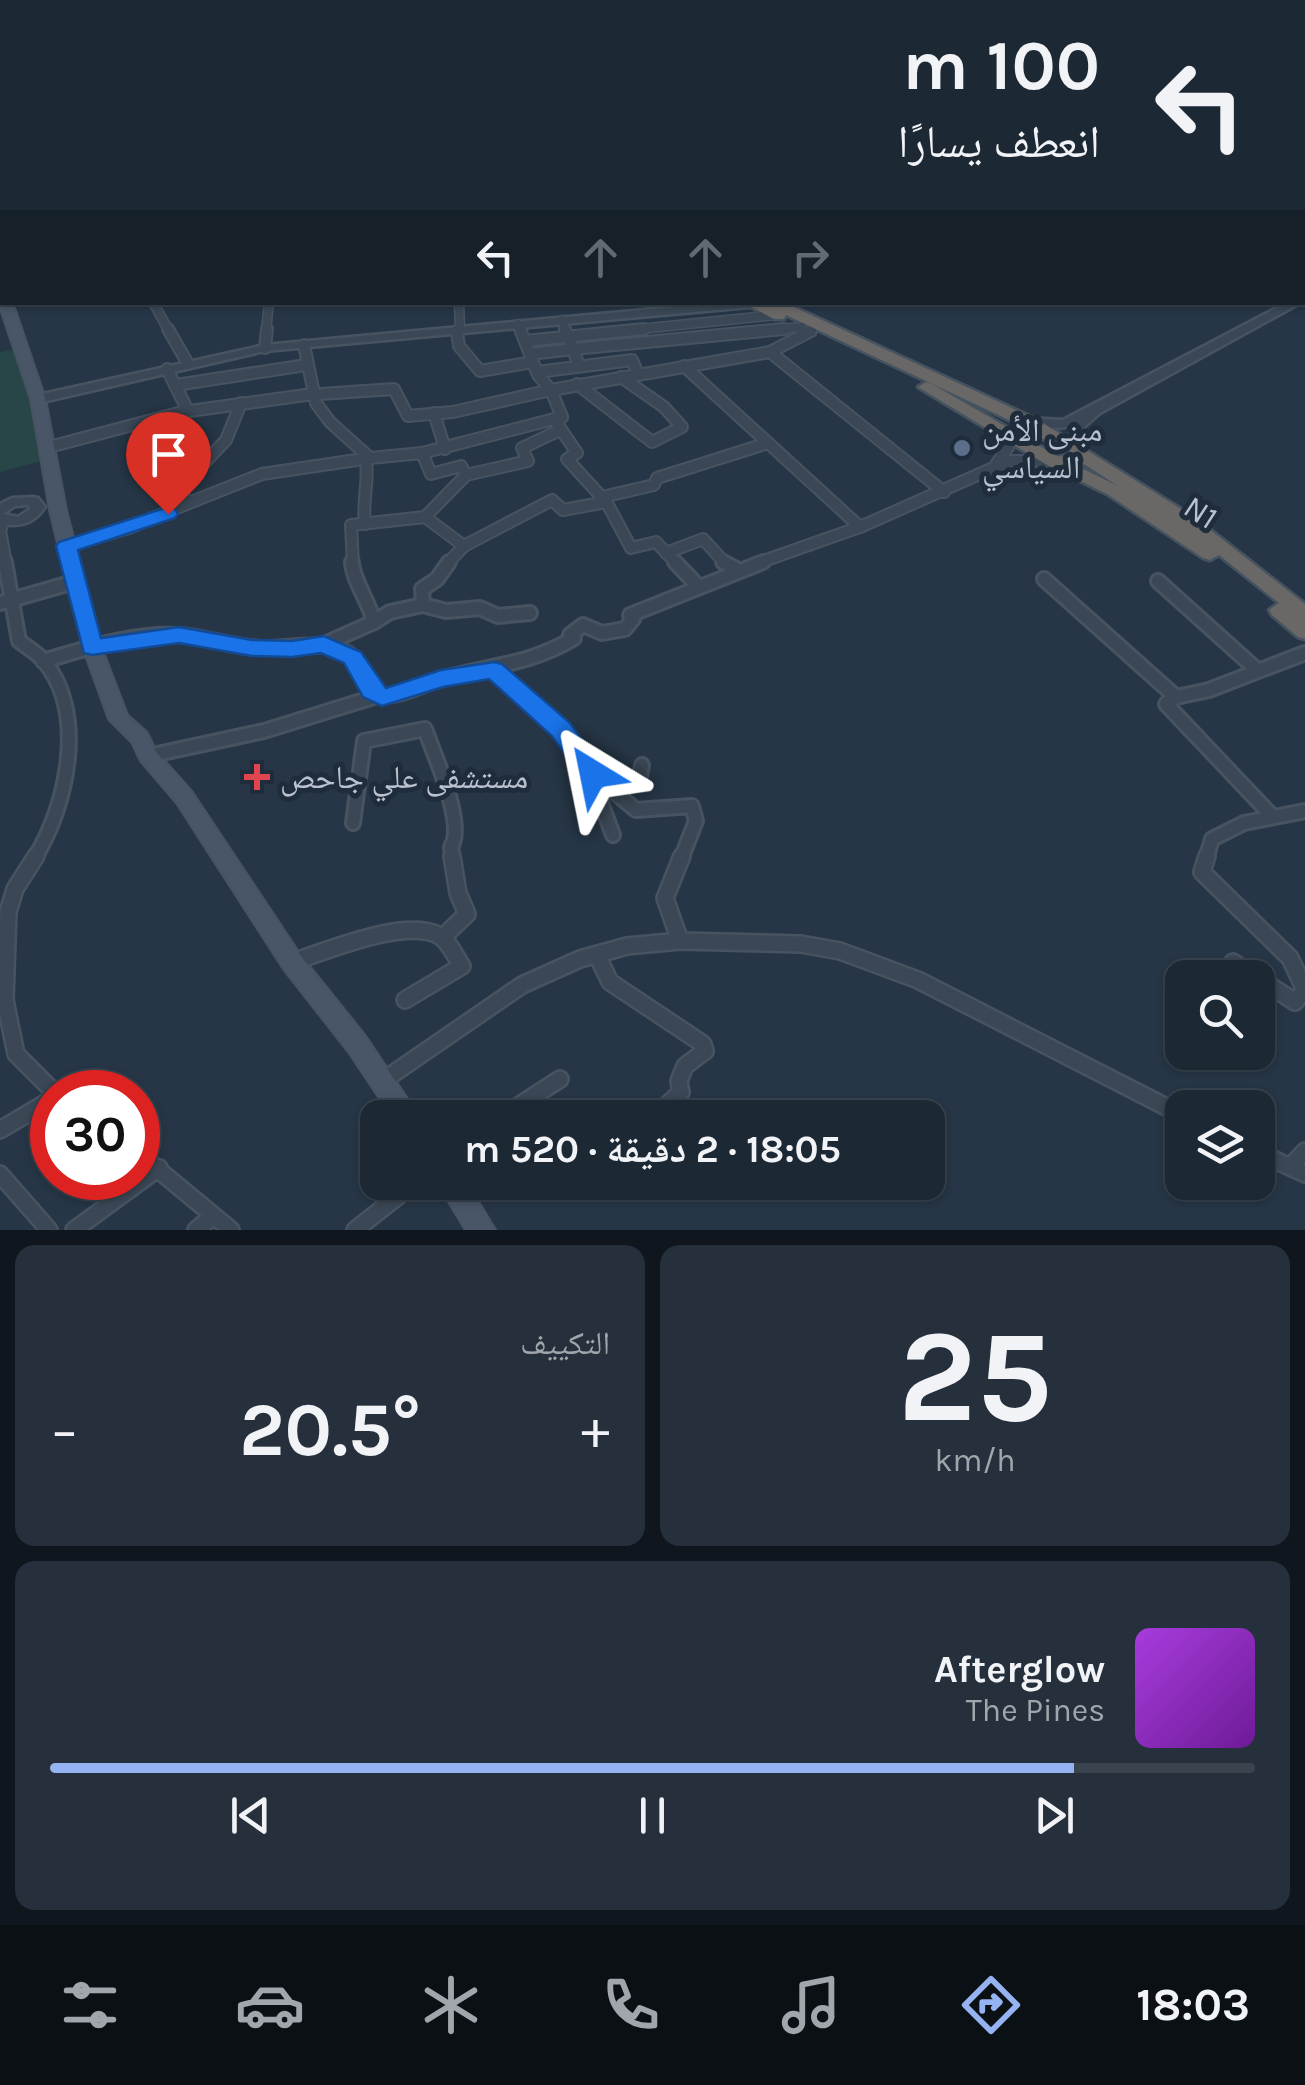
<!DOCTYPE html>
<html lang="ar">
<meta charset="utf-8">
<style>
body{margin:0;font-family:Karla,"Noto Naskh Arabic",sans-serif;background:#25303c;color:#f1f3f6;direction:rtl;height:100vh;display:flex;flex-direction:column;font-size:38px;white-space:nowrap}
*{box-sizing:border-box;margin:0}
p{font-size:32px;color:#a0a6ac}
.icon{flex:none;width:55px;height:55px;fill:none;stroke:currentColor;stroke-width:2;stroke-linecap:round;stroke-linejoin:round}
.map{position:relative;height:1230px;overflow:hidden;direction:ltr}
.sheet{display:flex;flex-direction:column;gap:15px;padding:15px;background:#0f161d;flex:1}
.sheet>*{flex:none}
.top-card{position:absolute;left:0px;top:0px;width:1305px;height:305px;box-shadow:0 2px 8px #0004,0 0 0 2px #3a444f;direction:rtl;background:#1c2834;color:#f1f3f6;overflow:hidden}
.buttons{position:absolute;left:1165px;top:960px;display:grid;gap:20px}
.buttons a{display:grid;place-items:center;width:110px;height:110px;border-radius:20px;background:#1c2834;box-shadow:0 2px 8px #0004,0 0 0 2px #3a444f;font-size:50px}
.speed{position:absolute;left:30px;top:1070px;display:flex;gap:20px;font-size:50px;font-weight:700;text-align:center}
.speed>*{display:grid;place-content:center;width:130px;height:130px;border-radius:50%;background:#1c2834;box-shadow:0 2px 8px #0004,0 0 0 2px #3a444f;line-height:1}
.speed .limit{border:15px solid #d22;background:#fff;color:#111}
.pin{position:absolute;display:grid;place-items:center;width:85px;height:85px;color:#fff;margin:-102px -42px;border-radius:50% 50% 50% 0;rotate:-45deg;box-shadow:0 0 10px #0007}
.pin .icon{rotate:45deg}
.me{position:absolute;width:110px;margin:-55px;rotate:325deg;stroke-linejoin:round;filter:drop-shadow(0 0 8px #0008)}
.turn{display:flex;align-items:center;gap:35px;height:210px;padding:0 40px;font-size:45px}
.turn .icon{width:130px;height:130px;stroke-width:2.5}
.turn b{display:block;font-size:70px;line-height:85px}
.lanes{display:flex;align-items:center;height:95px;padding:0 40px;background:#0003;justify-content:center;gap:50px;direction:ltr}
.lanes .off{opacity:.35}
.big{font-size:75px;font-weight:700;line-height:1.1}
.sheet .card{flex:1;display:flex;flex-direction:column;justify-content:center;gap:15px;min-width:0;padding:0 35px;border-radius:20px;background:#25303c}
.sheet .dial{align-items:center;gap:0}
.dial b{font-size:130px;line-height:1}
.song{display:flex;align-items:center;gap:30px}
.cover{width:120px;height:120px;border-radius:15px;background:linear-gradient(135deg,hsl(280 70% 55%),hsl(280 70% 35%))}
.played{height:10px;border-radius:5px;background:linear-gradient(90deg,#95b2f1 85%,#3a444f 85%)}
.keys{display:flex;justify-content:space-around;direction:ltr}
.heat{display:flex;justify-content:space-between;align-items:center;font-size:55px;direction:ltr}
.sheet .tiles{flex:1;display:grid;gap:15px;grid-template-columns:1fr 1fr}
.card:last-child{grid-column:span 2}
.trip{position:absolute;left:360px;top:1100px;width:585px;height:100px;border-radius:20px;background:#1c2834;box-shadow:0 2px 8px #0004,0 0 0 2px #3a444f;font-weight:700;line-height:100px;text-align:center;direction:rtl}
.dock{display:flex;height:160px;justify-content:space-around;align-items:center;background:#0b1015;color:#a0a6ac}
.dock .icon{width:70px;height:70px}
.dock .active{color:#95b2f1}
.dock b{font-size:45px;color:#f1f3f6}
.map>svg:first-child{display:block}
</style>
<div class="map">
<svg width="1305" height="1230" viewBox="0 0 1305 1230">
<rect width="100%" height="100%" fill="#263646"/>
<polygon fill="#284547" points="18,349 46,460 0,472 0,352"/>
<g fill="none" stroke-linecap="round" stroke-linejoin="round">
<defs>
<g id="minor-far4">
<polyline points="1047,0 1082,2"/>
<polyline points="1206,0 1210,2"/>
<polyline points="447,2 474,0"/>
</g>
<g id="minor-far3">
<polyline points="459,302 460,331"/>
<polyline points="154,304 169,331"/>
<polyline points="562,320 566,331"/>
<polyline points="518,324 521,331"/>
<polyline points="266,331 269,302"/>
<polyline points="620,331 777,315"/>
<polyline points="758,331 802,327"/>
</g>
<g id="minor-far2">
<polyline points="168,329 188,364"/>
<polyline points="520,329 538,375 551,390 770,352 811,331"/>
<polyline points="565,329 573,349 784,329"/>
<polyline points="457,331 459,346 480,371 533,362"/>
<polyline points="525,341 644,329"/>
<polyline points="304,345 316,403 330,422 370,458 422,453"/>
<polyline points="265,348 267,329"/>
<polyline points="770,352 944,492"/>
<polyline points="530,354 573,349 579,366"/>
<polyline points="684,366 860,527"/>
<polyline points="167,369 188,411"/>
<polyline points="537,372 632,360 638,374"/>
<polyline points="577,384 652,442 682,427 664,407 621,377"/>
<polyline points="176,385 306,365"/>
<polyline points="179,413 183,423 176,435 178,457 194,472"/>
<polyline points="434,413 445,449"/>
<polyline points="49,447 182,412 306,395 394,389 408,416 453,412 551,390 562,417 556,422 577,453 567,459 607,503 631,548 656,542 677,564"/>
<polyline points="997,463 1009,446 1003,434"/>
<polyline points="466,475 528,461 522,448 560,430"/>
<polyline points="602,497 654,485 657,478 765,444"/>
<polyline points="189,503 262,474 370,458"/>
<polyline points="425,517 464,546 552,500 563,510 606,502"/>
<polyline points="4,521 0,530 6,564"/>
<path d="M 365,524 C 362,500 369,484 366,458"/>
<polyline points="66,546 129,528 189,503 179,490 226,440 241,403"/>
<polyline points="666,553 703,539 726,564"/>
<polyline points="353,564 351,525 425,517 466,475 461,466 431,474 422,453 562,417"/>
<polyline points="447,564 464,546"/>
<polyline points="755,564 860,527 1009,461 1051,461"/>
</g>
<g id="minor-far1">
<path d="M 5,562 L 19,641 C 27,647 37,653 43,660 C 88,712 67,807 34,859"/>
<polyline points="675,562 697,585"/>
<polyline points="723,562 738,570"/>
<polyline points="1044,579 1176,697 1166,704 1273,817"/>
<polyline points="1158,581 1257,670"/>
<polyline points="0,603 74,582"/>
<polyline points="423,605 446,611 480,608 498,616 530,613"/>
<polyline points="374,622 390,612 423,605 422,589 437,579 449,562"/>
<path d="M 327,643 L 374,622 C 369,601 353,581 352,562"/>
<path d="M 43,661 C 85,649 135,632 179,635 C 207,637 235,648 263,648 C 291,649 329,637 353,657 C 363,665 370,685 377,696 C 400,697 417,687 438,680 C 487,665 528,666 574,638 L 570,635 L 583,625 L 602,633 L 625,629 L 633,619 L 630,615 L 763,562"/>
<polyline points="494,670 564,732 584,757 613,835"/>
<polyline points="1176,697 1209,690 1305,653"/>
<polyline points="148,756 264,731 377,696"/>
<polyline points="608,787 636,810 692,806 696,821 681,859"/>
<polyline points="606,788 640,777 642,765"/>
<path d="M 353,823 L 364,741 L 425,729 C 434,755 466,824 451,847 L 453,859"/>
<polyline points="1206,859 1212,839 1244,823 1305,811"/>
</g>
<g id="minor">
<polyline points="36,856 15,889 8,912 5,1000 16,1054 54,1092"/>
<polyline points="1207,856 1202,872 1290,958 1305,990 1295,1002 1258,978"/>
<polyline points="443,937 467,914 458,893 452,856"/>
<polyline points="680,941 665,898 682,856"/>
<polyline points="597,955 610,982 703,1044 705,1051 685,1066 679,1081 681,1092 653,1118"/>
<path d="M 292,962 C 327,951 404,918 438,935 C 449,941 455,956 462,966 L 405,1000"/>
<polyline points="1233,962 1257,978"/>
<polyline points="384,1080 522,985 580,959 627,946 680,941 801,944 840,951 918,980 1182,1115"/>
<polyline points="500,1118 560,1079"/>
<polyline points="0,1130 52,1099"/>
<polyline points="1258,1152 1305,1174"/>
<polyline points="138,1153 231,1230"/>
<polyline points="1290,1167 1305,1151"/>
<polyline points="0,1174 49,1230"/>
<polyline points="74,1230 159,1168"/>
<polyline points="196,1230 213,1216"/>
<polyline points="355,1230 416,1182"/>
</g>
<g id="tertiary">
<polygon points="730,302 755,304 750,307 265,351 38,403 32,399 38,395 265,345"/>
<path d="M 1288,302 L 1302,302 L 1100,413 L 1082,429 L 1078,452 L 1073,453 L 1067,449 L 1071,426 C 1057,429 1032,429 1021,422 L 1027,418 L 1063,420 Z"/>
<path d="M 33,497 L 38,498 L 45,507 C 34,524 19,528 0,523 L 0,504 L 12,498 ZM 29,505 L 30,509 L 18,517 L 3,514 L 15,506 Z"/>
</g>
<g id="secondary">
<polygon points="2,299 2,302 12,302 45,399 66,510 101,647 127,715 147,733 156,752 191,791 300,955 365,1036 420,1118 393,1118 349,1052 284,969 177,803 141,761 132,742 109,719 83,647 50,510 31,399 0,306"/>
<polygon points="437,1182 466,1182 495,1230 466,1230"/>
</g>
<g id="trunk">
<polygon points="86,0 100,0 102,2 89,2"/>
<path d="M 741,302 L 783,302 L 1038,420 L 1194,517 L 1305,604 L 1305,639 L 1298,637 L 1272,615 L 1269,610 L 1279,603 L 1219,555 L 1210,560 L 1203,558 L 1107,494 L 1047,465 L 918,387 L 926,382 L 932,384 L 1057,456 L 1071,457 L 1026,428 L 786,315 L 784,319 L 774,319 ZM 1084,464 L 1118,486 L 1079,467 Z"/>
</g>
</defs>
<use href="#minor-far4" stroke="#475361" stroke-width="9"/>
<use href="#minor-far3" stroke="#475361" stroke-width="11"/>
<use href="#minor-far2" stroke="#475361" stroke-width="14"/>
<use href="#minor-far1" stroke="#475361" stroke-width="18"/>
<use href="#minor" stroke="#475361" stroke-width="20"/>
<use href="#tertiary" stroke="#475361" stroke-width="5"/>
<use href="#secondary" stroke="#475361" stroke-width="4"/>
<use href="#trunk" stroke="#455260" stroke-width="5"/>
<use href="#minor-far4" stroke="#3b4755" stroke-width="6"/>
<use href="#minor-far3" stroke="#3b4755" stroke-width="8"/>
<use href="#minor-far2" stroke="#3b4755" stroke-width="10"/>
<use href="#minor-far1" stroke="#3b4755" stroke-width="12"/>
<use href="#minor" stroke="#3b4755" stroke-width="15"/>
<use href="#tertiary" fill="#3b4755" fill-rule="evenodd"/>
<use href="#secondary" fill="#495668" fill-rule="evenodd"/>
<use href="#trunk" fill="#6a6866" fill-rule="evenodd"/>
</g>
<polygon fill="#1a73e8" stroke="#114b97" stroke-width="2.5" points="168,507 175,509 178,514 175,518 78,550 101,638 179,627 252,640 292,641 324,636 361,652 386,688 441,670 494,662 502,664 570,723 602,767 606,774 602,781 584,781 552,736 489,679 443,687 382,706 363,697 344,663 321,653 292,657 252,656 179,643 92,655 84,653 56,546 59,542"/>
<circle fill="#5c6f8a" stroke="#1f2c3b" stroke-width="4" cx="962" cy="448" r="10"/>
<path fill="#e0444e" stroke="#1f2c3b" stroke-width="4" d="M252 762h10v10h10v10h-10v10h-10v-10h-10v-10h10z"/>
<g text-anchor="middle" stroke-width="10" stroke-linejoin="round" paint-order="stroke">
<g font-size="32" fill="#b9c2ce" stroke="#1f2c3b" text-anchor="start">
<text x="982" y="441">مبنى الأمن<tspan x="982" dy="37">السياسي</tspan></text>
<text x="280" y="788">مستشفى علي جاحص</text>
</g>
<g font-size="32" fill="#b9c2ce" stroke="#1f2c3b">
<text transform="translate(1201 512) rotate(33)" y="11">N1</text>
</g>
</g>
</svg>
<div class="buttons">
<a><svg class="icon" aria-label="search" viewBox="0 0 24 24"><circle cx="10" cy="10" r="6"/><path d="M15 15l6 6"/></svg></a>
<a><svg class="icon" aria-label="layers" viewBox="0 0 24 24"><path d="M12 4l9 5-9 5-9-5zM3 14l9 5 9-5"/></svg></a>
</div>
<div class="speed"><div class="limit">30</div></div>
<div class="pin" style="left:168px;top:514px;background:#d93025"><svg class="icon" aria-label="arrive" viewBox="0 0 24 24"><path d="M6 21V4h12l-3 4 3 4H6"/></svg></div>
<svg class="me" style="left:593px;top:774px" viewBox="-20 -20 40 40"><path d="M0-17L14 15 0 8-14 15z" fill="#1a73e8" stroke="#fff" stroke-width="4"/></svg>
<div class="trip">18:05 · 2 دقيقة · 520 m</div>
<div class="top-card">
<div class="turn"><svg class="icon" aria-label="left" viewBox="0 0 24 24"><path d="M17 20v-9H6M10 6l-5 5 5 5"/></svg><div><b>100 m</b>انعطف يسارًا</div></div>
<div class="lanes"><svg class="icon" aria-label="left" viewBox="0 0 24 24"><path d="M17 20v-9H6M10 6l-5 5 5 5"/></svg><svg class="icon off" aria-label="ahead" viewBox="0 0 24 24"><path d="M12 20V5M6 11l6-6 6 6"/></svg><svg class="icon off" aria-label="ahead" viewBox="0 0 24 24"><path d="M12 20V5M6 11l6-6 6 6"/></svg><svg class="icon off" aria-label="right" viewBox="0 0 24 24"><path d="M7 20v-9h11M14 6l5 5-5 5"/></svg></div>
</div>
</div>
<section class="sheet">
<div class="tiles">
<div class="card dial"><b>25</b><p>km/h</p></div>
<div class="card"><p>التكييف</p>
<div class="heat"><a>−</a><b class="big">20.5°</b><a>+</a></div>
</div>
<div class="card">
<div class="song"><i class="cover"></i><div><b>Afterglow</b><p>The Pines</p></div></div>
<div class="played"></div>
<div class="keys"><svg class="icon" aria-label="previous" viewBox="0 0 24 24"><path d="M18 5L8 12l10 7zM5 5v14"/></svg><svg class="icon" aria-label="pause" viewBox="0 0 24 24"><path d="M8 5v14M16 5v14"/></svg><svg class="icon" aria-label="next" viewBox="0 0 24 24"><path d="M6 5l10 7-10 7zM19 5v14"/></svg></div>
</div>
</div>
</section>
<nav class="dock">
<b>18:03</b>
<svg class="icon active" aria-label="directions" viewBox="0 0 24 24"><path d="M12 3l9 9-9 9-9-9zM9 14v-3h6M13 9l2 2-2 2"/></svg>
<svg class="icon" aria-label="music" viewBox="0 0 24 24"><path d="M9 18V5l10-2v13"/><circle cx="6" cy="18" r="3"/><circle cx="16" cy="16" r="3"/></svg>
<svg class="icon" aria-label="phone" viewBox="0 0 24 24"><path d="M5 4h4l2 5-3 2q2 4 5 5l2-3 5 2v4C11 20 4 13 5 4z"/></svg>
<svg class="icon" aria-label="climate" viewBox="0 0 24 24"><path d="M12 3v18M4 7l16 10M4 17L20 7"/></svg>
<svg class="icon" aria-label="car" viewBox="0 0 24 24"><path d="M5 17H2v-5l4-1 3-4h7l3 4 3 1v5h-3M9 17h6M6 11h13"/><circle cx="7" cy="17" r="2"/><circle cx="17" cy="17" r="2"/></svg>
<svg class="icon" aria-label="filters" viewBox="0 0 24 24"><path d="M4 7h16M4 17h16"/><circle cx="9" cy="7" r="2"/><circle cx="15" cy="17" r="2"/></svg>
</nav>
